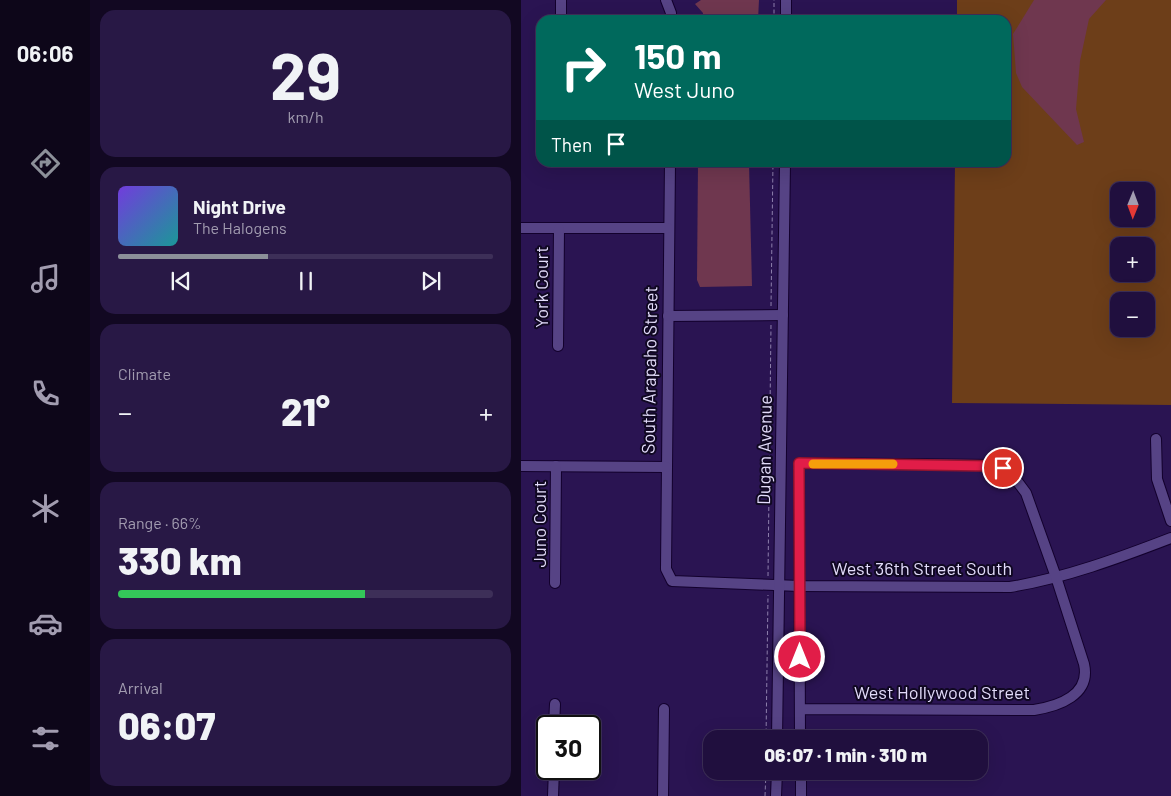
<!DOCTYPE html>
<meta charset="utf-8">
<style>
body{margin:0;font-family:Barlow,sans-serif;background:#281845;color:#f1f3f6;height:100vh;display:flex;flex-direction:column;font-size:19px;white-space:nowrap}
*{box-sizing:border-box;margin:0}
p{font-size:16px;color:#a29cb0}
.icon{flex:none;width:28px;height:28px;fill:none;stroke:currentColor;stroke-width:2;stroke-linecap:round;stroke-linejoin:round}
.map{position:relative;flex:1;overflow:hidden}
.details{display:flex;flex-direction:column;gap:10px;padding:10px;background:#120822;width:431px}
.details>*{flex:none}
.hud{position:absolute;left:15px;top:15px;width:475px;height:152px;border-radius:15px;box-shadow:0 5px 20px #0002,0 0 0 1px #3d2f58;background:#00695c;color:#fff;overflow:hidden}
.needle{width:32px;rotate:181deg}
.tools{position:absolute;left:589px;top:182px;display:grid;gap:10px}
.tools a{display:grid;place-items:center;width:45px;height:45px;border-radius:10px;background:#200f3e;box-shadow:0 5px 20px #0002,0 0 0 1px #3d2f58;font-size:25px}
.speed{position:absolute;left:15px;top:715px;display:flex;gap:10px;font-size:25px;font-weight:700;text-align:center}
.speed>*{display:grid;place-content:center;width:65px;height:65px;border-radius:50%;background:#200f3e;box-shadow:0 5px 20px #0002,0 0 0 1px #3d2f58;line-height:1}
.speed .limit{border:2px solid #111;border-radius:8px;background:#fff;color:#111}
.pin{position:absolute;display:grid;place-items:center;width:42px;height:42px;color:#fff;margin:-21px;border:2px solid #fff;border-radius:50%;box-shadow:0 1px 5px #0007}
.me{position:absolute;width:55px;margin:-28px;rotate:0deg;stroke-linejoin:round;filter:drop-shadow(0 0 4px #0008)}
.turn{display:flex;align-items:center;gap:18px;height:105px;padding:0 15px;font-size:22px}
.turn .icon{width:65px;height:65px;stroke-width:2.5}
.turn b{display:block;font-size:35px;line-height:42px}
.then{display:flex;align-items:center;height:48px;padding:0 15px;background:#0003;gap:10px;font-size:19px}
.big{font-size:38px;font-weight:800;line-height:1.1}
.details .tile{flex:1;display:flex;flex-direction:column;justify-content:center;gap:8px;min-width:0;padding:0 18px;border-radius:15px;background:#281845}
.details .dial{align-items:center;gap:0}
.dial b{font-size:65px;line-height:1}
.song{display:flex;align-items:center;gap:15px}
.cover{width:60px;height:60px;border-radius:8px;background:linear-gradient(135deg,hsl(260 70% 55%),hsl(180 70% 35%))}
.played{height:5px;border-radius:2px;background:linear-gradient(90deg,#8c9099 40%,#3d2f58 40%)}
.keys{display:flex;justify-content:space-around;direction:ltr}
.heat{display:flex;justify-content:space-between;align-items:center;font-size:28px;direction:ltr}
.charge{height:8px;border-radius:4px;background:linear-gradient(90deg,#34c759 66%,#3d2f58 0)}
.trip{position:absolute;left:182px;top:730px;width:285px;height:50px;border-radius:15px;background:#200f3e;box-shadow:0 5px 20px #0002,0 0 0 1px #3d2f58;font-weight:800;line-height:50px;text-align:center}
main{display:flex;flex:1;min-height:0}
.tab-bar{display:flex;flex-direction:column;width:90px;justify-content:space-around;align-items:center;background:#0d0619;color:#a29cb0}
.tab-bar .icon{width:35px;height:35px}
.tab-bar .active{color:#8c9099}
.tab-bar b{font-size:22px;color:#f1f3f6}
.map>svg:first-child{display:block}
</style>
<main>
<nav class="tab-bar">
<b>06:06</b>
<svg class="icon active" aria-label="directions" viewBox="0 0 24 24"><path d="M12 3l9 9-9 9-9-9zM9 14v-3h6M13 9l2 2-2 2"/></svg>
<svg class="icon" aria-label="music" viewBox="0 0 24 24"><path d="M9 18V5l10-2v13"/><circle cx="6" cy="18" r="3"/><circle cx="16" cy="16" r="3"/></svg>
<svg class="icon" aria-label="phone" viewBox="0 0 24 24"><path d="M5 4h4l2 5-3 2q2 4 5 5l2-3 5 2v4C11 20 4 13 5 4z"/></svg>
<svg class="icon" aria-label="climate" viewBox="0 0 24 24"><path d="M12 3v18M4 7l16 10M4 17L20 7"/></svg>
<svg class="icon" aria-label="car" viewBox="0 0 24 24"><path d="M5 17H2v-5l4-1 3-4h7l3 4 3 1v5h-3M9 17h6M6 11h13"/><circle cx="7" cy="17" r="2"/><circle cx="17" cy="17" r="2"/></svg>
<svg class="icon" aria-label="filters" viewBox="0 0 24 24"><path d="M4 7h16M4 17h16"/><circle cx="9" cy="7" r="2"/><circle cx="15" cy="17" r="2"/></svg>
</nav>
<section class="details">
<div class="tile dial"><b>29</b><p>km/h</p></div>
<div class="tile">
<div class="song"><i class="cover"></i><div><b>Night Drive</b><p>The Halogens</p></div></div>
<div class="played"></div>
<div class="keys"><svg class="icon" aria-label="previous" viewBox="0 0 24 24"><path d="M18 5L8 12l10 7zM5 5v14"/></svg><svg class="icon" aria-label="pause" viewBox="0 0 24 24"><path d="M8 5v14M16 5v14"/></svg><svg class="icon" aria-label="next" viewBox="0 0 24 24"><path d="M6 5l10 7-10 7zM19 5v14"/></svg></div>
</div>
<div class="tile"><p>Climate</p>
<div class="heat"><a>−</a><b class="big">21°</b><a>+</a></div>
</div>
<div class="tile"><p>Range · 66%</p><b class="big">330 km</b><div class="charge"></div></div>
<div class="tile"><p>Arrival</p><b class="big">06:07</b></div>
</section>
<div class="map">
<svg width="650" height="796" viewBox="0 0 650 796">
<rect width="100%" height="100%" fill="#2a1452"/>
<path fill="#6d3e19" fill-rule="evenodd" d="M 436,0 L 650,0 L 650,405 L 431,403 L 434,163 L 485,162 L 485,20 L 436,20 ZM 598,191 L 625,191 L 625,219 L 598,219 ZM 598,246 L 625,246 L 625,274 L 598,274 ZM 598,301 L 625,301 L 625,329 L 598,329 Z"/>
<g fill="#6f374f">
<polygon points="180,0 238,0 237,20 182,20 182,13 174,4"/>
<polygon points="513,0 585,0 568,19 559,61 555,109 563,142 556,145 501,87 495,73 492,34"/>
<polygon points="177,163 228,163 231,286 179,287 176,280"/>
</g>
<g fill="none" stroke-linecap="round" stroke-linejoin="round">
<defs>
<g id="street">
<polyline points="145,0 150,13 150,20"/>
<polyline points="40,20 40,0"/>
<polyline points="265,20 265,0"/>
<path d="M 149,162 L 145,569 L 151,581 L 278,586 L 489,587 C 544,578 598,558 650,538"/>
<polyline points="0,228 147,228"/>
<polyline points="147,316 262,315"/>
<polyline points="37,346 38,229"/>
<polyline points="635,439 636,479 650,521"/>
<polyline points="0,466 145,467"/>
<polyline points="34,583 35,466"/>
<path d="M 279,709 L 513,710 C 538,706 570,695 563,664 L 535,577 L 505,493 L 490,473 L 471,465 L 278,463 C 278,555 278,647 279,739"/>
<polyline points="33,726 34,704"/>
<polyline points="256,739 264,162"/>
<polyline points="280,771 280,796"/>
<polyline points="32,796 33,769"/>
<polyline points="142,796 143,709"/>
<polyline points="255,796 256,771"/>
</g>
</defs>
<use href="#street" stroke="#13012d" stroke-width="12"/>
<g stroke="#8d7fac" stroke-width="1" stroke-dasharray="4 2.5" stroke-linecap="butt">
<polyline points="253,20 253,0"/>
<polyline points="250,306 252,162"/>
<polyline points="247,576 250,325"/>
<polyline points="245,739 247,595"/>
<polyline points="244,796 245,771"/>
</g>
<use href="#street" stroke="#564385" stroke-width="10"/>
</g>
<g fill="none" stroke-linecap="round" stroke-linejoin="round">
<defs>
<polyline id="route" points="279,657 278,463 471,466 482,468"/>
</defs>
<use href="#route" stroke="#92132f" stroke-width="12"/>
<use href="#route" stroke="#e11d48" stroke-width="9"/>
<polyline stroke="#f59e0b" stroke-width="9" points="292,464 372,464"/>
</g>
<g text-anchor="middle" stroke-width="4" stroke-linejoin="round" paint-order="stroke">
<g font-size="18" fill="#e2dbfa" stroke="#100822">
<text transform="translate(21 287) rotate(-90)" y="6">York Court</text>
<text transform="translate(129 370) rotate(-89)" y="6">South Arapaho Street</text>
<text transform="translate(244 450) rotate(-89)" y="6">Dugan Avenue</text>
<text transform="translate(19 524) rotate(-90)" y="6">Juno Court</text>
<text x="401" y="575">West 36th Street South</text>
<text x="421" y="699">West Hollywood Street</text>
</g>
</g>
</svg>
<div class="tools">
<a><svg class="needle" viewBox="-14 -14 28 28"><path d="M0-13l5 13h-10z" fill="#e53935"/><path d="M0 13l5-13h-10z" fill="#a29cb0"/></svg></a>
<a>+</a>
<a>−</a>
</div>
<div class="speed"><div class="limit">30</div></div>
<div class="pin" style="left:482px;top:468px;background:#d93025"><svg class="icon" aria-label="arrive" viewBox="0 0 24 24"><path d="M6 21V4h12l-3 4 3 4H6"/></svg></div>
<svg class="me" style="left:279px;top:657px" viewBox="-20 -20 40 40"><circle r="17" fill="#e11d48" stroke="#fff" stroke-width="3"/><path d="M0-11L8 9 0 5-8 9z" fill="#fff"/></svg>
<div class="trip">06:07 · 1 min · 310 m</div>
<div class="hud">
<div class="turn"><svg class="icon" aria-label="right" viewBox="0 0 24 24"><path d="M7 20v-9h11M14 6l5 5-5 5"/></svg><div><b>150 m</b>West Juno</div></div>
<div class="then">Then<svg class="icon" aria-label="arrive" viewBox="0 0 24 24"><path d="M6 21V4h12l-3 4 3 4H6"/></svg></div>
</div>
</div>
</main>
